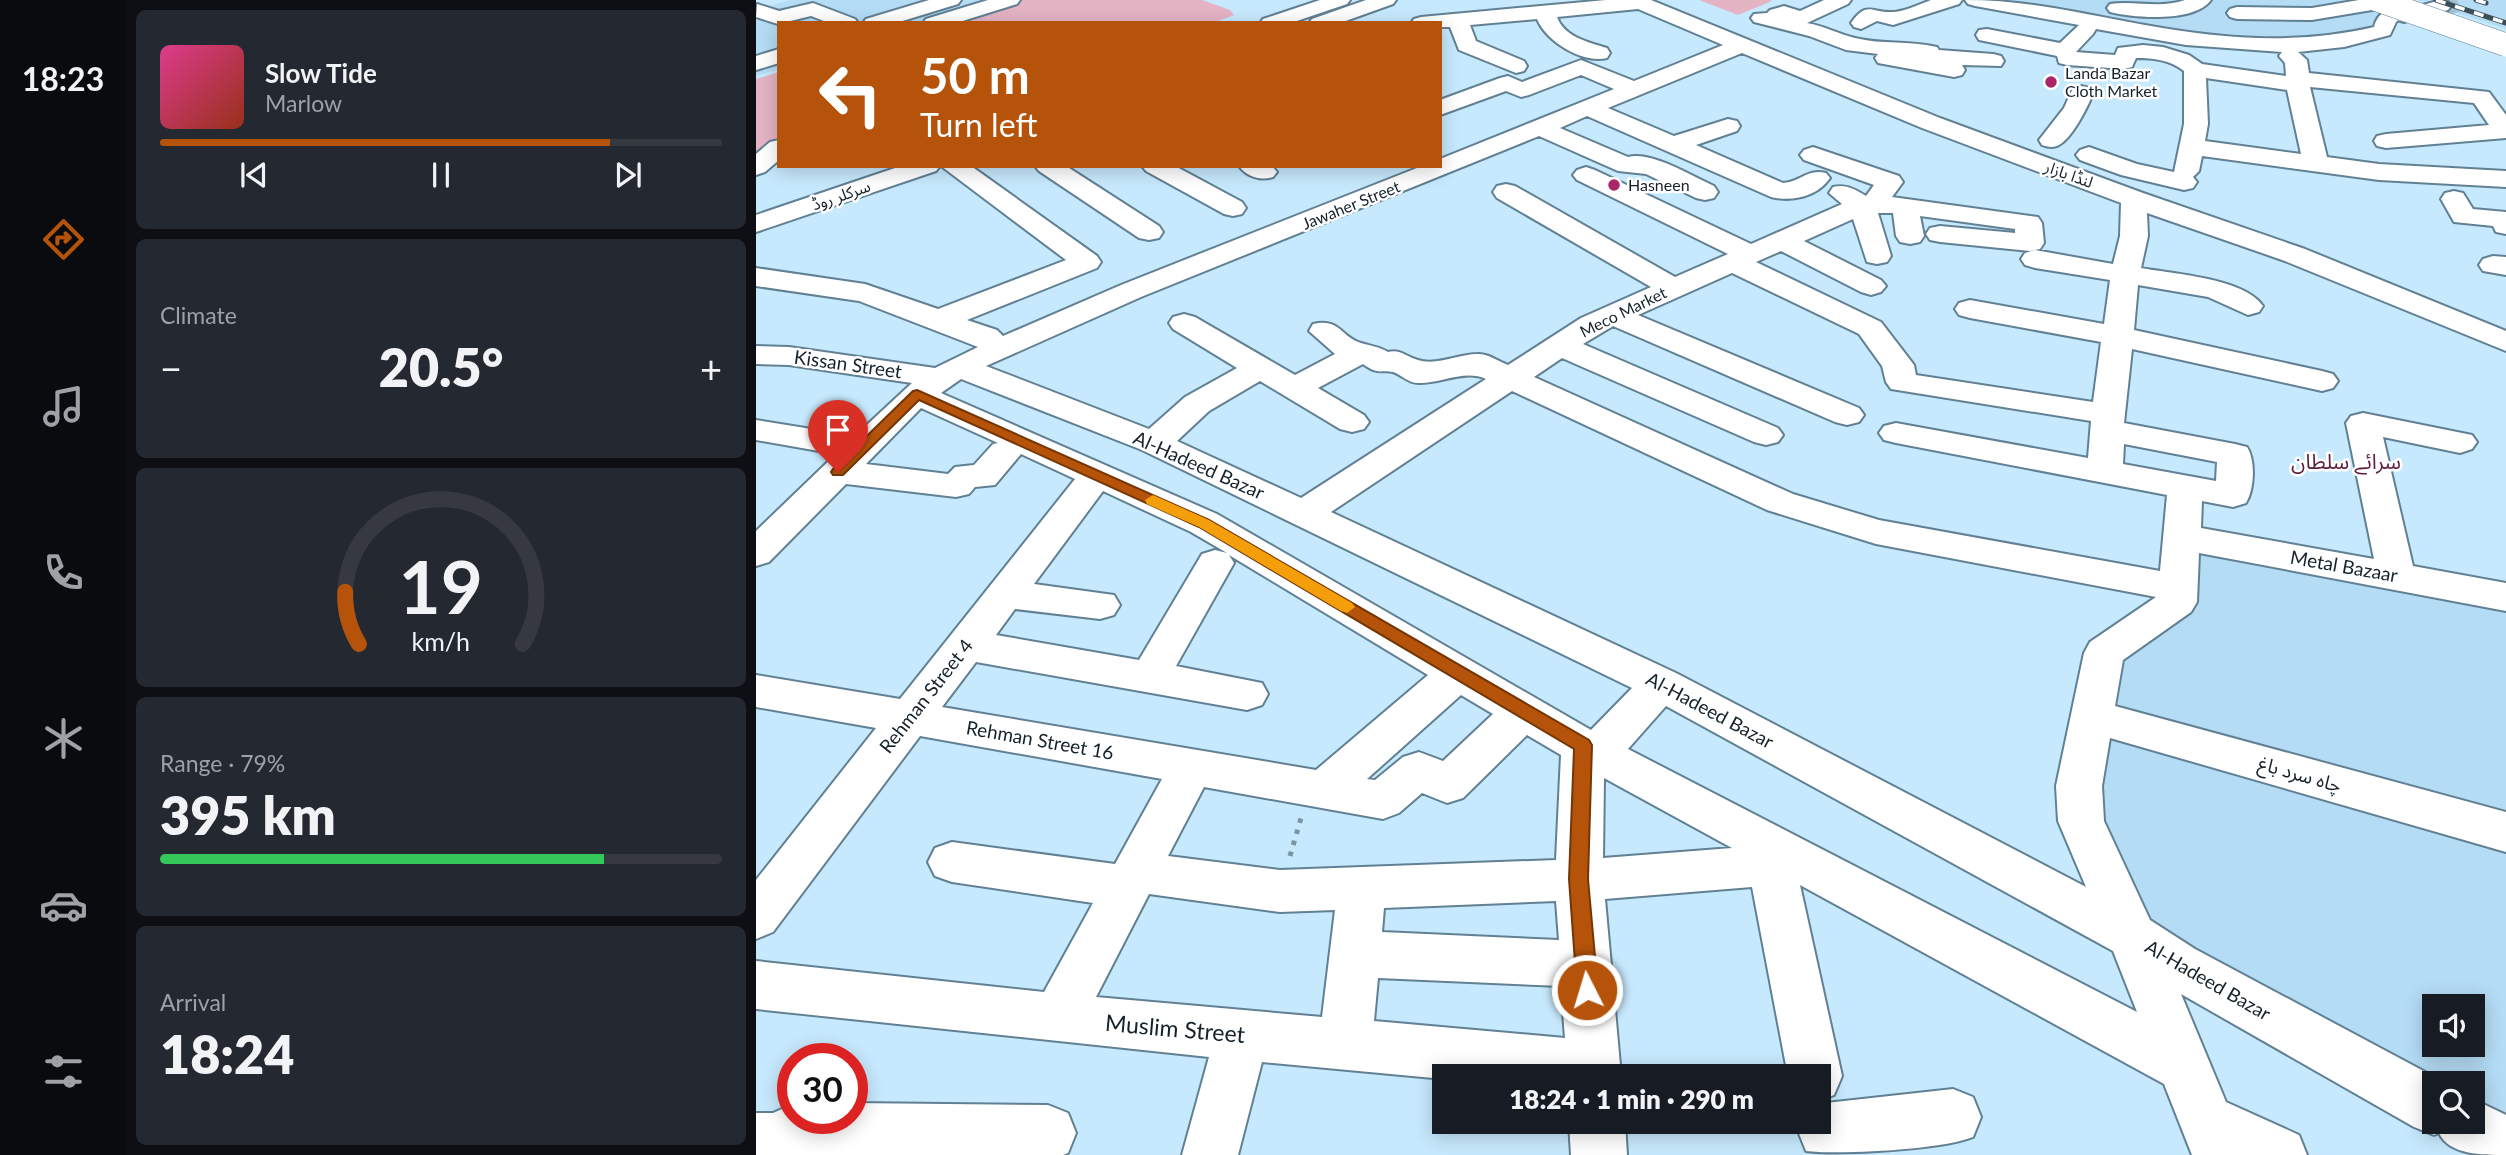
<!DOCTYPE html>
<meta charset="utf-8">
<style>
body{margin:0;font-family:Lato,"Noto Sans Arabic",sans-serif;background:#242831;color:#f1f3f6;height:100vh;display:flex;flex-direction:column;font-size:26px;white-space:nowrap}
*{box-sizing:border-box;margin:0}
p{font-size:23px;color:#9ea1a6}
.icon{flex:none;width:38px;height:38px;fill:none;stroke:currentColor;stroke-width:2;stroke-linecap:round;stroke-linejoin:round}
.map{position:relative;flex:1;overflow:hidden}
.details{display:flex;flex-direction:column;gap:10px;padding:10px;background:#0d0f14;width:630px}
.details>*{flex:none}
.guide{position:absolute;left:21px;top:21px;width:665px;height:147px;border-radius:0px;box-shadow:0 4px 18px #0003;background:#b45309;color:#fff;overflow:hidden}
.controls{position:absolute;left:1666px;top:994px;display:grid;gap:14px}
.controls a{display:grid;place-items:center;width:63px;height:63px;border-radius:0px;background:#171b24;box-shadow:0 4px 18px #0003;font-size:35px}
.speed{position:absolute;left:21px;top:1043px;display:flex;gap:14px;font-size:35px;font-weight:700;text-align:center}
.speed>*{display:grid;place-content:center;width:91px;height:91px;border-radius:50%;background:#171b24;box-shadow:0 4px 18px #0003;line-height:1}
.speed .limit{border:10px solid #d22;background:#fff;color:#111}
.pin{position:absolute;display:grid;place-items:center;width:60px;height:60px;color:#fff;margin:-72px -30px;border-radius:50% 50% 50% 0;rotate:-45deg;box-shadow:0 0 7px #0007}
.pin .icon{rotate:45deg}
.me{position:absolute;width:77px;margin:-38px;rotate:355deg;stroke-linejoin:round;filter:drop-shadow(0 0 5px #0008)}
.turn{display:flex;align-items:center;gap:24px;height:147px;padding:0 28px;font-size:32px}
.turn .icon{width:91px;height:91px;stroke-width:2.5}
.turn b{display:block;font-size:49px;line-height:60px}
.big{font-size:52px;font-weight:800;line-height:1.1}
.details .tile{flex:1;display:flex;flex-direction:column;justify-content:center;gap:10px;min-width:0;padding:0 24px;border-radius:10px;background:#242831}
.details .dial{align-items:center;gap:0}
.dial svg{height:182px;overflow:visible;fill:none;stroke:#363941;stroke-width:7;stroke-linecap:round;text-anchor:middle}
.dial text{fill:#f1f3f6;stroke:none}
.song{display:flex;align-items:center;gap:21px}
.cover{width:84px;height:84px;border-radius:10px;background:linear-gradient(135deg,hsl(330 70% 55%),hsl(10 70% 35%))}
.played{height:7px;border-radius:4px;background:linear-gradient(90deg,#b45309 80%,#363941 80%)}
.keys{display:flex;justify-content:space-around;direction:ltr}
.heat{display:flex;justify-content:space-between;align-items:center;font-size:38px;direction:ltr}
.charge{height:10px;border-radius:5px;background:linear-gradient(90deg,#34c759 79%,#363941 0)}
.trip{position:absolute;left:676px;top:1064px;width:399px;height:70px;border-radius:0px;background:#171b24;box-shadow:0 4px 18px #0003;font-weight:800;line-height:70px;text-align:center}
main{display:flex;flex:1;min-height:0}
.tabs{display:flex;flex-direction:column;width:126px;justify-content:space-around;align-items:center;background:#090b0e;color:#9ea1a6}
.tabs .icon{width:49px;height:49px}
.tabs .selected{color:#b45309}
.tabs b{font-size:32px;color:#f1f3f6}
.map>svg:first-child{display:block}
</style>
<main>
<nav class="tabs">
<b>18:23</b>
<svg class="icon selected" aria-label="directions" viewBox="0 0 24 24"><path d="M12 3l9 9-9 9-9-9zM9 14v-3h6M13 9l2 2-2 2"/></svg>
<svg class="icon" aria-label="music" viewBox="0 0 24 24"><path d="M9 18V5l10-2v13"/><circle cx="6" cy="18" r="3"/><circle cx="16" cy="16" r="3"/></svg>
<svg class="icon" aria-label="phone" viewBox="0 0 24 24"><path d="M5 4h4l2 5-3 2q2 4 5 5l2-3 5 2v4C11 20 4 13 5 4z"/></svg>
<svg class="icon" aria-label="climate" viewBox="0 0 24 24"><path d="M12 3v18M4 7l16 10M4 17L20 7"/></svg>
<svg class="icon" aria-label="car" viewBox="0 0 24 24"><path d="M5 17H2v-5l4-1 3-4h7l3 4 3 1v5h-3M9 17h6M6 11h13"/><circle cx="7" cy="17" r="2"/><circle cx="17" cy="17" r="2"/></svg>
<svg class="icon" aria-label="filters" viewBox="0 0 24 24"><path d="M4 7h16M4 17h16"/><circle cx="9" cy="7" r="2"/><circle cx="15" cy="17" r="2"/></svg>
</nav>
<section class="details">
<div class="tile">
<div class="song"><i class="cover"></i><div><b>Slow Tide</b><p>Marlow</p></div></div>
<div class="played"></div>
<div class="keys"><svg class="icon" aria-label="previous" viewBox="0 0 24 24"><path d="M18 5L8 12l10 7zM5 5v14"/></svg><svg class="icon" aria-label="pause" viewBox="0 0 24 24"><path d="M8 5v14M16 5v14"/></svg><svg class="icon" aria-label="next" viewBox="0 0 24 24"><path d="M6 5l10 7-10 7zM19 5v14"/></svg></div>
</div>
<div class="tile"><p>Climate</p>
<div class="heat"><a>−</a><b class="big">20.5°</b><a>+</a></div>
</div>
<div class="tile dial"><svg viewBox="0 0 100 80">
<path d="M14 69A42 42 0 1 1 86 69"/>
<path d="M14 69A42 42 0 0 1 8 46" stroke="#b45309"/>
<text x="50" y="56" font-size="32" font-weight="700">19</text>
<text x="50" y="72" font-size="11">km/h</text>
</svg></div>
<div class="tile"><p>Range · 79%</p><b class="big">395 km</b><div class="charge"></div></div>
<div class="tile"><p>Arrival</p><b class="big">18:24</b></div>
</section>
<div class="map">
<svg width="1750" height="1155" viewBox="0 0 1750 1155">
<rect width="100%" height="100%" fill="#c7e9fd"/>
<g fill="#b4dcf5" fill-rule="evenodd">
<polygon points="33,0 257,0 179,23 23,23 23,69 0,76 0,10"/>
<polygon points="1219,0 1617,0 1633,5 1627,31 1519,45 1263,10"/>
<polygon points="1662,0 1750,0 1750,29"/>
<path d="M 1426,537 L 1750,596 L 1750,1142 L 1712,1122 L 1717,1122 L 1717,1083 L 1678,1083 L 1678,1103 L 1376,936 L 1330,831 L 1348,653 L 1411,609 ZM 1678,1006 L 1717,1006 L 1717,1045 L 1678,1045 Z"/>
</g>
<g fill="#e4b3c4">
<polygon points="266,0 446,0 474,10 478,15 457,23 189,23"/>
<polygon points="943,0 1014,0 1016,1 982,15"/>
<polygon points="23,72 23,136 0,155 0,79"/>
</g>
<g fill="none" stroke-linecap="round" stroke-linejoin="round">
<polyline stroke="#a3c1d3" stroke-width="23" stroke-dasharray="23 11" stroke-linecap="butt" points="1685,6 1701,0"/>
<defs>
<g id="minor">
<polygon points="173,0 205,0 202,4 140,23 107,23 110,19"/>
<polygon points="232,0 264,0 261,4 200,23 167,23 170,19"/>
<path d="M 850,0 L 895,0 L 1184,118 L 1387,193 L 1549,249 L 1750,331 L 1750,351 L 1529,261 L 1391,213 L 1392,236 L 1385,268 C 1417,274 1488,278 1507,306 L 1503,312 L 1492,315 L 1452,297 L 1382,285 L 1378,330 L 1566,371 L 1577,374 L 1582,381 L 1577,388 L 1566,391 L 1376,349 L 1368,423 L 1479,444 L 1491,447 C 1500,461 1498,490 1490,503 L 1477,507 L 1446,501 L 1445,528 L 1618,559 L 1590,423 L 1595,416 L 1607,413 L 1716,435 L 1721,442 L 1716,449 L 1704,453 L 1627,437 L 1657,566 L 1750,583 L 1750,611 L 1443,553 L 1441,602 L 1435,612 L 1367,660 L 1359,706 L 1750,812 L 1750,852 L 1354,738 L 1346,786 L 1348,821 L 1394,920 L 1439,949 L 1690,1083 L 1678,1083 L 1678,1122 L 1717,1122 L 1717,1099 L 1750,1115 L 1750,1155 C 1726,1155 1693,1155 1683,1133 L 1678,1135 L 1658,1127 L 1425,994 L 1470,1102 L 1543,1135 L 1551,1155 L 1436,1155 L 1408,1084 L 1044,885 L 1086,1076 L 1078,1095 L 1062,1101 L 1062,1076 L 1032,1076 L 996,887 L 849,899 L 865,1076 L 688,1076 L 688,1079 L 506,1062 L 482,1155 L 426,1155 L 453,1057 L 0,1009 L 0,961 L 288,992 L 337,903 L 196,882 L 179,876 L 172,862 L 179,848 L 196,842 L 359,864 L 406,779 L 164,736 L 17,932 L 0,939 L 0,880 L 120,728 L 0,707 L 0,675 L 144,699 L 319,479 L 265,454 L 239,485 L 219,487 L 213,494 L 200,497 L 90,484 L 13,562 L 0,566 L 0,531 L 80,454 L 0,440 L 0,420 L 99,436 L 156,383 L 33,365 L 0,364 L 0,346 L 33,347 L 179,368 L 222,347 L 103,301 L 0,286 L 0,268 L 109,284 L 182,309 L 310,260 L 185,166 L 215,166 L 341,256 L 345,262 L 341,268 L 211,320 L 241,330 L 247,336 L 365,285 L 666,166 L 684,166 L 684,159 L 858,89 L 825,75 L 773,95 L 765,97 L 750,91 L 684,115 L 684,100 L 744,78 L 752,76 L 766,82 L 825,60 L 878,81 L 967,45 L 882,9 L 801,17 C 808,37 832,42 851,48 L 854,53 L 851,58 C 826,64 790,41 781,19 L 714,25 L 720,41 L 768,61 L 771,66 L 768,71 L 760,73 L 703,50 L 694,27 L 684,27 L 684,23 L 655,23 L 658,19 L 665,17 ZM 986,53 L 1166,128 L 1365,203 L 1364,236 L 1357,264 L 1279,250 L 1269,253 L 1265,259 L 1269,265 L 1279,268 L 1354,280 L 1348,324 L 1214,300 L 1203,303 L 1199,309 L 1203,315 L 1214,318 L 1345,342 L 1337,402 L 1160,375 L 1158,365 L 1125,322 L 1000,262 L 1025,251 L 1105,292 L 1115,295 L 1125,292 L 1130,286 L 1125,280 L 1048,241 L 1097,219 L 1111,262 L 1121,264 L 1131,262 L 1135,256 L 1122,213 L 1137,213 L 1140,236 L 1144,242 L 1154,244 L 1164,242 L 1168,236 L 1164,216 L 1259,229 L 1259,233 L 1184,226 L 1174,228 L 1170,234 L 1174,240 L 1184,242 L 1274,251 L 1284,249 L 1288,243 L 1286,223 L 1282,217 L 1136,197 L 1147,182 L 1143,176 L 1057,147 L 1048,150 L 1044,155 L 1048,160 L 1118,185 L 1110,196 C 1098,189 1090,184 1077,187 L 1073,193 L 1086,204 L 995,244 L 839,170 L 830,167 L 821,170 L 817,175 L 821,180 L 972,254 L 919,277 L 759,186 L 750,184 L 741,186 L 737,192 L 741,198 L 895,287 L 825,318 L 752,365 C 742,361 731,353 721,354 C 703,354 680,366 662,360 C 650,357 645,349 632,352 C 622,346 614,346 605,343 C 584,337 585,318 557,324 L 553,331 L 579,354 L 539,375 L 439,317 L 428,314 L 417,317 L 413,323 L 417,329 L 481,368 L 429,397 L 393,429 L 230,366 L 385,297 L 783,136 L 862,171 L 890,174 L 940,198 L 949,200 L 958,198 L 962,192 L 958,186 C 935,176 896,151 872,157 L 804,128 L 831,116 L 1015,197 C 1036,202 1061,197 1074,178 L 1070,173 C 1052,168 1044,182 1027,183 L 940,145 L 981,131 L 984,126 L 981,121 L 972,119 L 918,136 L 852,108 ZM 976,273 L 1103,334 L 1126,366 L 1130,382 L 1135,389 L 1335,421 L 1332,458 L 1140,423 L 1128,426 L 1123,433 L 1128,440 L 1140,443 L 1411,495 L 1404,571 L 1123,520 L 1037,494 L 778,377 L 806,358 L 998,442 L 1010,445 L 1022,442 L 1027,435 L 1022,428 L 827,344 L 857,326 L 1079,422 L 1091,425 L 1103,422 L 1108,415 L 1103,408 L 882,315 ZM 607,364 C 624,376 624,369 637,372 C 646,375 652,383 662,383 C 685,384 708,369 730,379 L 545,498 L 421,441 L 453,411 L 504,381 L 584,429 L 596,432 L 608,429 L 613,422 L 608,415 L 562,388 ZM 205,379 L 386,450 L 876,688 L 835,730 L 461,514 L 185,393 ZM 756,391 L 1011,510 L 1120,544 L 1400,597 L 1334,642 L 1328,653 L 1300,786 L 1302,821 L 1330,887 L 920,673 L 575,512 ZM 165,408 L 242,443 L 237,444 L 218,465 L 199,467 L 192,474 L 110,464 ZM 1368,444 L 1461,462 L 1460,481 L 1367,464 ZM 347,491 L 435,532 L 471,553 L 459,550 L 446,554 L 383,660 L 240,635 L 259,609 L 344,619 L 358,615 L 364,605 L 358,595 L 278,584 ZM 473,555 L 672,675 L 560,770 L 186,707 L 220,662 L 491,710 L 506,705 L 512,694 L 506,683 L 420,666 L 478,563 ZM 705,695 L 737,714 L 687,761 L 663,752 L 647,757 L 619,780 L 611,779 ZM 910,706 L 1357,951 L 1381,1012 L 872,749 ZM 771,735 L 805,755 L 800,860 L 524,870 L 412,856 L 448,787 L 627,819 L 643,813 L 666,793 L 691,803 L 707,798 ZM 848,778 L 976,848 L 847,858 ZM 393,894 L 524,912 L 579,910 L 566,1017 L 340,997 ZM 800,901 L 803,940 L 626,932 L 628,908 ZM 622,978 L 805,986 L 809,1038 L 618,1021 Z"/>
<path d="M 1068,0 L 1095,0 L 1092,4 L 1051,23 C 1068,26 1083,34 1099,38 C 1126,45 1153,40 1181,47 L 1183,50 L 1237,54 L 1245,56 L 1248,61 L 1245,66 L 1206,65 L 1209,70 L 1206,75 L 1198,77 L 1122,63 L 1119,58 L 1122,54 L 1090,50 L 1053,36 L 998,22 L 995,18 L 998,14 L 1011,13 L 1014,10 L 1028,6 L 1044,11 Z"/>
<path d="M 1175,0 L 1206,0 L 1203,4 L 1137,25 L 1121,21 L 1105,29 L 1098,27 L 1095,23 C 1111,0 1116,13 1136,12 C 1148,12 1164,4 1175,0 Z"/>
<path d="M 1209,0 C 1273,0 1327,14 1389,25 C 1465,39 1541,45 1618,27 C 1621,13 1634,5 1648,9 L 1651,13 L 1640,22 L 1634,35 L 1588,47 L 1542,52 L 1551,60 L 1553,73 L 1733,92 L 1750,115 L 1750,138 L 1630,148 L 1621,146 L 1618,141 L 1621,136 L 1630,134 L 1733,125 L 1718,103 L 1554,87 L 1571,157 L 1623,164 L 1750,171 L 1750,187 L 1623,180 L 1446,156 L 1443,171 L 1437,177 L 1441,182 L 1437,188 L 1428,190 L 1365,175 L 1324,160 L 1320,155 L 1324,150 L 1333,147 L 1381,164 L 1418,172 L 1428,124 L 1428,71 C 1414,60 1398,58 1380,58 L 1376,67 L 1368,69 L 1311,65 L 1303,63 L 1301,56 L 1223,40 L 1220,35 L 1223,30 L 1231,29 L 1304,43 L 1323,25 L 1219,6 L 1212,4 ZM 1340,29 L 1430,45 L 1526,52 L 1523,56 L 1529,63 L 1530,76 L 1446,64 L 1433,55 L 1407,47 L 1387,45 L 1362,48 L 1359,55 L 1320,52 L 1337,34 ZM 1450,78 L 1531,90 L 1545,154 L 1449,141 L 1452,124 Z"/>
<path d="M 1429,0 L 1455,0 C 1438,23 1378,18 1354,12 L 1351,8 L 1354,4 C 1378,0 1404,9 1429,0 Z"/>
<polygon points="1603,0 1650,0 1647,4 1640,6 1556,20 1481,19 1474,17 1471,13 1474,9 1481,7 1556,8"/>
<polygon points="57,3 99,19 102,23 73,23 55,16 22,24 0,17 1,4 23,11"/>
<polygon points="23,49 23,63 0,70 0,56"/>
<path d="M 1325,86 L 1333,88 L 1337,93 C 1332,107 1316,138 1303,145 C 1298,148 1291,147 1286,145 L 1283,140 L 1308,108 L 1317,88 Z"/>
<polygon points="279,166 310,166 403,226 407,232 403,238 393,240 383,238 283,171"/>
<polygon points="386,166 419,166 486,202 490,208 486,214 477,216 468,214 390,171"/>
<path d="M 483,166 L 516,166 L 521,172 L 517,177 C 505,181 491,177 483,166 Z"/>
<polygon points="1698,191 1707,193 1717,209 1750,212 1750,234 1740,232 1737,226 1698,222 1685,199 1689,193"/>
<polygon points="1737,256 1750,257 1750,275 1727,271 1723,265 1727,259"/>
<path d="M 1197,1089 L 1217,1097 L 1225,1117 L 1217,1137 C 1185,1150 1081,1155 1050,1151 L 1042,1131 L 1046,1122 L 1062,1122 L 1062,1106 L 1070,1103 Z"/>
<polygon points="96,1103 292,1105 312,1113 320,1133 312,1153 307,1155 0,1155 0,1113 17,1113 37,1104 37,1118 96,1118"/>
<polygon points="813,1122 869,1122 871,1155 815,1155"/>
</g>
<g id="major">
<polygon points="564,0 594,0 591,4 535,23 504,23 507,19"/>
<polygon points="610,0 640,0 637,4 584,23 553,23 556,19"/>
<polygon points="1685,0 1692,2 1695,6 1692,10 1648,22 1641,20 1638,16 1641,12"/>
<polygon points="23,140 23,160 9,172 0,175 0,154 14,142"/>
<polygon points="145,166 184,166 180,171 0,232 0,215"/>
</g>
</defs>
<use href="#minor" stroke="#618093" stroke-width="4"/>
<use href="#major" stroke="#618093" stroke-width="4"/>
<polyline stroke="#7b94a3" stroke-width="5" stroke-dasharray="4.5 7" stroke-linecap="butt" points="534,856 545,818"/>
<use href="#minor" fill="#fff" fill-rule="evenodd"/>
<use href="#major" fill="#fff" fill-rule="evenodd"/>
<defs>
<g id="rail">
<polyline points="1680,0 1750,23"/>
<polyline points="1720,0 1730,3"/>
</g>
</defs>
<use href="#rail" stroke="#3c4e58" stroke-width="5"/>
<use href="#rail" stroke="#fff" stroke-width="3.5" stroke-dasharray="10" stroke-linecap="butt"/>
<defs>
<polyline id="major-bridge" points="1621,0 1750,45"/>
</defs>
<use href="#major-bridge" stroke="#618093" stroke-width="24" stroke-linecap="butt"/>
<use href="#major-bridge" stroke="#fff" stroke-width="23"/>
</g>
<polygon fill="#b45309" stroke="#753606" stroke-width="2" points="161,390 453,520 833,740 836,745 832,879 842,990 839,997 831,1000 824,997 821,990 813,879 818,749 443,527 163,400 87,475 77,475 75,472 77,469 157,391"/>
<polygon fill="#f59e0b" points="397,495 453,520 596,603 599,607 591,613 585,611 443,527 391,504 389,500"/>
<g fill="#ad2569" stroke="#fff" stroke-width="2.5">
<circle cx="1295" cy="82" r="7"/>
<circle cx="858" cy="185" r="7"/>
</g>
<g text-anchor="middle" stroke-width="5" stroke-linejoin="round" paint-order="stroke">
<g font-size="16" fill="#15222a" stroke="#fff" text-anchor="start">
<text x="1309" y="79">Landa Bazar<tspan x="1309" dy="18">Cloth Market</tspan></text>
<text x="872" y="191">Hasneen</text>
</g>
<g font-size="16" fill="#15222a" stroke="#fff">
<text transform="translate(1313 174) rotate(20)" y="6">لنڈا بازار</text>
<text transform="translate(85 195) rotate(-19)" y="6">سرکلر روڈ</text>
<text transform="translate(595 205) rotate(-22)" y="6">Jawaher Street</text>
<text transform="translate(867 312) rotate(-26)" y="6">Meco Market</text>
</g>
<g font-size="19" fill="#15222a" stroke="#fff">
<text transform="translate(92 364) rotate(8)" y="7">Kissan Street</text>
<text transform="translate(443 465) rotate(24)" y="7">Al-Hadeed Bazar</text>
<text transform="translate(1588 566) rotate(10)" y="7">Metal Bazaar</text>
<text transform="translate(170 696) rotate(-52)" y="7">Rehman Street 4</text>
<text transform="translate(954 710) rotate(28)" y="7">Al-Hadeed Bazar</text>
<text transform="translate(284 740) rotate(10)" y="7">Rehman Street 16</text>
<text transform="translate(1544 774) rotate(16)" y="7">چاہ سرد باغ</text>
<text transform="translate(1452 980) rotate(30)" y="7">Al-Hadeed Bazar</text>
</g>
<g font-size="21" fill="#5f1e3b" stroke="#fff">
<text x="1590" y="469">سرائے سلطان</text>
</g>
<g font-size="23" fill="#15222a" stroke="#fff">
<text transform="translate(419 1029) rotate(5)" y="8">Muslim Street</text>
</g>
</g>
</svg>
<div class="controls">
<a><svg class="icon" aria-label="sound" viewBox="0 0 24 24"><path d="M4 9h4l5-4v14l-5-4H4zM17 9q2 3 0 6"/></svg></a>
<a><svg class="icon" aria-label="search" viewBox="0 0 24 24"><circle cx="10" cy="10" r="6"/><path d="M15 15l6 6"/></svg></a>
</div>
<div class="speed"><div class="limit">30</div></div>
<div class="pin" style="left:82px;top:472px;background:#d93025"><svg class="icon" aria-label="arrive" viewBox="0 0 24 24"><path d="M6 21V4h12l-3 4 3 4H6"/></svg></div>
<svg class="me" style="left:831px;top:990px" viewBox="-20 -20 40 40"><circle r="17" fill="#b45309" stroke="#fff" stroke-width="3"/><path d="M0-11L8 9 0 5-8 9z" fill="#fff"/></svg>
<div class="trip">18:24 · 1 min · 290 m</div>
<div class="guide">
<div class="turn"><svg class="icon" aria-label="left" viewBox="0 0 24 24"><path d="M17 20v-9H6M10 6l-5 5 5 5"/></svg><div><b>50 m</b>Turn left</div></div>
</div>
</div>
</main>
